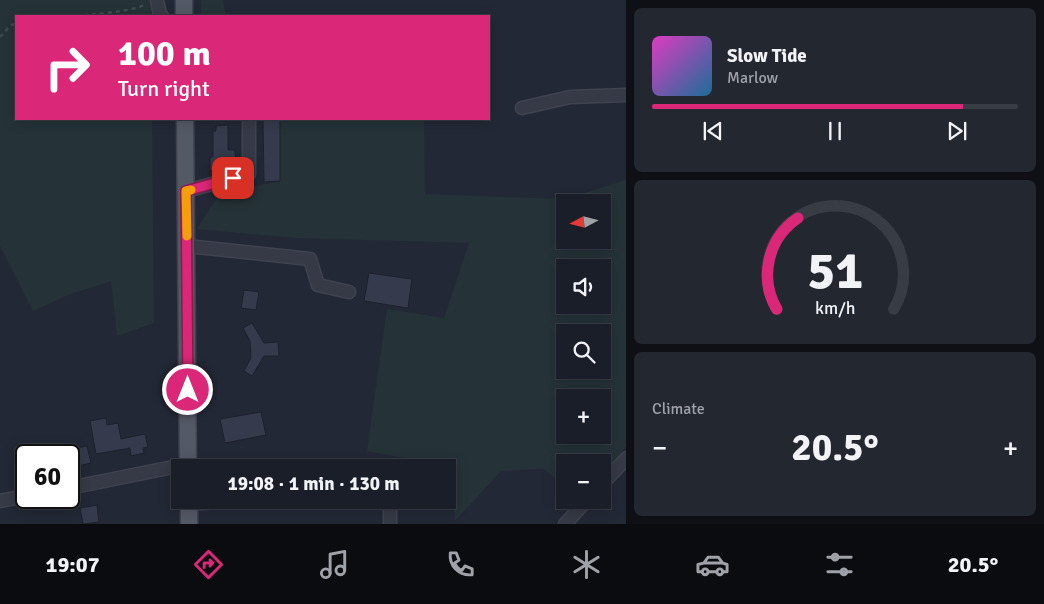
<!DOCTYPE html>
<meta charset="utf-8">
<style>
body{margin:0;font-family:Signika,sans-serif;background:#232730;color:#f1f3f6;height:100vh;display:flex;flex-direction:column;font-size:19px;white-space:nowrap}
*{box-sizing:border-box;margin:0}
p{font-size:16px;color:#9fa2a8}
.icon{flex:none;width:28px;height:28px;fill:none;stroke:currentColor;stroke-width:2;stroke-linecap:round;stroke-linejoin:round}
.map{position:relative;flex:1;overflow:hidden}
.side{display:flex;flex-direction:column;gap:8px;padding:8px;background:#0e1016;width:418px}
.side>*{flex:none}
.hud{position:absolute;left:15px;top:15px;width:475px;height:105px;border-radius:0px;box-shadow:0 2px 12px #0003,0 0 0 1px #383c45;background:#db2777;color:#fff;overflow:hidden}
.needle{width:32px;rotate:263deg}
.tools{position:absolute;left:556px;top:194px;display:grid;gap:10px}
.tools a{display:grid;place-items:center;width:55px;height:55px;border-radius:0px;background:#1a1e28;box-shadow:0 2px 12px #0003,0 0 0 1px #383c45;font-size:25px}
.speed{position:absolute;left:15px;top:444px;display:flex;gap:10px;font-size:25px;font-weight:700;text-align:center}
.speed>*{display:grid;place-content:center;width:65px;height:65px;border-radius:50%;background:#1a1e28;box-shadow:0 2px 12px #0003,0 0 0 1px #383c45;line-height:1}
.speed .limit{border:2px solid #111;border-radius:8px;background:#fff;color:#111}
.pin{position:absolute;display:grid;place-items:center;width:42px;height:42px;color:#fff;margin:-21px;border-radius:10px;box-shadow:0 2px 8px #0006}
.me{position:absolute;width:55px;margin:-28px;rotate:0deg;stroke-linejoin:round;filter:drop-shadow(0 0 4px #0008)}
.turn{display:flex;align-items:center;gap:18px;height:105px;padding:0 20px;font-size:22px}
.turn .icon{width:65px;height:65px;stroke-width:2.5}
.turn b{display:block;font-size:35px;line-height:42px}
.big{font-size:38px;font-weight:800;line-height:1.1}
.side .tile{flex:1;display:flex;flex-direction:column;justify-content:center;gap:8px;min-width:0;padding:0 18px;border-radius:8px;background:#232730}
.side .dial{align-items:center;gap:0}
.dial svg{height:130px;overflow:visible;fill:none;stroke:#383c45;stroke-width:7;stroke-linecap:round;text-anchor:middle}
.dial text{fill:#f1f3f6;stroke:none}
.song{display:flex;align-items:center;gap:15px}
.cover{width:60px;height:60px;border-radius:8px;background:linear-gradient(135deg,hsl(310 70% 55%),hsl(200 70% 35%))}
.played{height:5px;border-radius:2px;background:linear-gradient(90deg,#db2777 85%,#383c45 85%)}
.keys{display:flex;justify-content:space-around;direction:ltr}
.heat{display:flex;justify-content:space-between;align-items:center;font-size:28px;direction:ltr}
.trip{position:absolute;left:171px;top:459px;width:285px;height:50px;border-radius:0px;background:#1a1e28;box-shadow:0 2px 12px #0003,0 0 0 1px #383c45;font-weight:800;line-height:50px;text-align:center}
.tab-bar{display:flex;height:80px;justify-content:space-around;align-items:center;background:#0a0c10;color:#9fa2a8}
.tab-bar .icon{width:35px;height:35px}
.tab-bar .on{color:#db2777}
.tab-bar b{font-size:22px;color:#f1f3f6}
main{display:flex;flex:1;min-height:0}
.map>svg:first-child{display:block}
</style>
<main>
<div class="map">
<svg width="627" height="524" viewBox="0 0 627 524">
<rect width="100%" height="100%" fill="#232836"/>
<g fill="#253237" fill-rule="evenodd">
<polygon points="0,0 151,0 151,16 16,16 16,119 152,119 154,323 117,336 111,281 68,295 33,311 0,246"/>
<polygon points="201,0 223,0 226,16 201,16"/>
<path d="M 280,119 L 424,119 L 425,194 L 565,199 L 626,180 L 626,446 L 603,478 L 602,462 L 565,462 L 565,485 L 543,469 L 501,471 L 455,521 L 451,467 L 367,451 L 387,309 L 444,318 L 469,243 L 295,238 L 197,229 L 220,193 L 280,181 ZM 565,202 L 602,202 L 602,240 L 565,240 ZM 565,268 L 602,268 L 602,305 L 565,305 ZM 565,332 L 602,332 L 602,370 L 565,370 ZM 565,398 L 602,398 L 602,435 L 565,435 Z"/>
</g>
<g fill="#353b4c" stroke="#1e212d">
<polygon points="263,119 280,119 280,181 264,182"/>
<polygon points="228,125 228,150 235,150 236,169 230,171 210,171 210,157 213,157 213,131 216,131 216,126"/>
<polygon points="369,273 412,279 408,308 364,301"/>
<polygon points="244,290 259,292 256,310 241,308"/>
<polygon points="252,323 264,343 278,342 279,356 264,356 252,376 244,371 251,358 250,341 243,328"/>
<polygon points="261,412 266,435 225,443 220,419"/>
<polygon points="106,418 107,425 118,423 121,439 145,434 148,447 143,448 144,453 131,456 130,448 96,454 90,421"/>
<polygon points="87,446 91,463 74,467 71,449"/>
<polygon points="97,505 99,522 83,524 80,508"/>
</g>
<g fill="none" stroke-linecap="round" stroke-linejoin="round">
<defs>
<g id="minor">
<polyline points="157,0 160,15 162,16"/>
<polyline points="522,108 570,97 627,95"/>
<polyline points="186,191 249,174 249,119"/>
<polyline points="187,246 310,259 318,285 349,292"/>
<polyline points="602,484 627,458"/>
<polyline points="69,488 188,464"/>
<polyline points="386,500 390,509 390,524"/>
<polyline points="0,501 26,496"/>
<polyline points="189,504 248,500"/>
<polyline points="565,524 587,500"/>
</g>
<g id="major">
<polyline points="184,0 184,16"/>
<polyline points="185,119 188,468"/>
<polyline points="189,500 189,524"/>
</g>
</defs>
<use href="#minor" stroke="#3f4350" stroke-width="15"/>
<use href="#major" stroke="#3f4350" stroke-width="19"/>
<g stroke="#3d4b4f" stroke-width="2.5" stroke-dasharray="4 4" stroke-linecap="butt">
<path d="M 76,16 C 93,14 133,12 146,4"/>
<polyline points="0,37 11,25 16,24"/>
</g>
<use href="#minor" stroke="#363a46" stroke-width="12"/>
<use href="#major" stroke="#545966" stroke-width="16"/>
</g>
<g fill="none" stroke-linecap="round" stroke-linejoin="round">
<defs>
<polyline id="route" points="188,390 186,191 233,178"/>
</defs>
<use href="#route" stroke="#8e194d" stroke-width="12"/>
<use href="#route" stroke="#db2777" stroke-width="9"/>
<polyline stroke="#f59e0b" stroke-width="9" points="187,236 186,191 191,190"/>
</g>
</svg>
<div class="tools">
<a><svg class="needle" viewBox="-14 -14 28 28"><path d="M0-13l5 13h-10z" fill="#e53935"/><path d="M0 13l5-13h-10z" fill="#9fa2a8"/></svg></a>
<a><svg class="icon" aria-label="sound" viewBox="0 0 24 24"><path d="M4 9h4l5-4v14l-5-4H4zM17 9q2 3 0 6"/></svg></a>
<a><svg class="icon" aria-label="search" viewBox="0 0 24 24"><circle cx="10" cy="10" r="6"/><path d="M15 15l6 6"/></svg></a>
<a>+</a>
<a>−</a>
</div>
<div class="speed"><div class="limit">60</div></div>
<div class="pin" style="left:233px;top:178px;background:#d93025"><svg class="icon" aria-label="arrive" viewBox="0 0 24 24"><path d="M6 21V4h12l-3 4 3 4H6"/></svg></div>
<svg class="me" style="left:188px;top:390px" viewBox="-20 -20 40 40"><circle r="17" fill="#db2777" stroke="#fff" stroke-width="3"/><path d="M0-11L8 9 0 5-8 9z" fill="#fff"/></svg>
<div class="trip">19:08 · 1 min · 130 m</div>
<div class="hud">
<div class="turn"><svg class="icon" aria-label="right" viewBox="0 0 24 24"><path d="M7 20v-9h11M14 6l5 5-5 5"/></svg><div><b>100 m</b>Turn right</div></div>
</div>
</div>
<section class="side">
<div class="tile">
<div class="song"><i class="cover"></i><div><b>Slow Tide</b><p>Marlow</p></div></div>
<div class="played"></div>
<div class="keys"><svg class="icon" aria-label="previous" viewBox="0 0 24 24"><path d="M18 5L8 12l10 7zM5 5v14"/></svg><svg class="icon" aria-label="pause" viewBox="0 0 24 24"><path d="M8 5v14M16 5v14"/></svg><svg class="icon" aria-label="next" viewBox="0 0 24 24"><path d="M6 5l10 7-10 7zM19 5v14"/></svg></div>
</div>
<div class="tile dial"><svg viewBox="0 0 100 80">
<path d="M14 69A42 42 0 1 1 86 69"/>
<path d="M14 69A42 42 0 0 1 27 13" stroke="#db2777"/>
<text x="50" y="56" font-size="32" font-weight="700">51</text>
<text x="50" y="72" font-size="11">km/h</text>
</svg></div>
<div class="tile"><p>Climate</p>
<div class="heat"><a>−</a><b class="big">20.5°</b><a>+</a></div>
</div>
</section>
</main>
<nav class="tab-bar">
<b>19:07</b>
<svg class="icon on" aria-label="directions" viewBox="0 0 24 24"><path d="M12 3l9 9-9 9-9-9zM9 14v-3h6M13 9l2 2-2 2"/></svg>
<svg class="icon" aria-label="music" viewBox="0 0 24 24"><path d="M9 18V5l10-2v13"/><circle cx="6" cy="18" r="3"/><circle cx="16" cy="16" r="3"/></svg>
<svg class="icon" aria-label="phone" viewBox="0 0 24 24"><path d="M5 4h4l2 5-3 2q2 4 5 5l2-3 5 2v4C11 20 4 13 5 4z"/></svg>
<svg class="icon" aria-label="climate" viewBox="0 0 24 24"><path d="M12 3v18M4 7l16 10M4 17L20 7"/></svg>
<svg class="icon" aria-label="car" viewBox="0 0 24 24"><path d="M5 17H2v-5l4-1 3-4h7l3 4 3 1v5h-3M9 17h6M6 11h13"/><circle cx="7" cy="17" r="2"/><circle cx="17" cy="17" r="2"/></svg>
<svg class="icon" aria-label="filters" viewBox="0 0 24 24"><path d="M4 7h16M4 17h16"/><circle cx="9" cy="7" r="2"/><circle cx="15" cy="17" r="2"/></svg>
<b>20.5°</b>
</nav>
